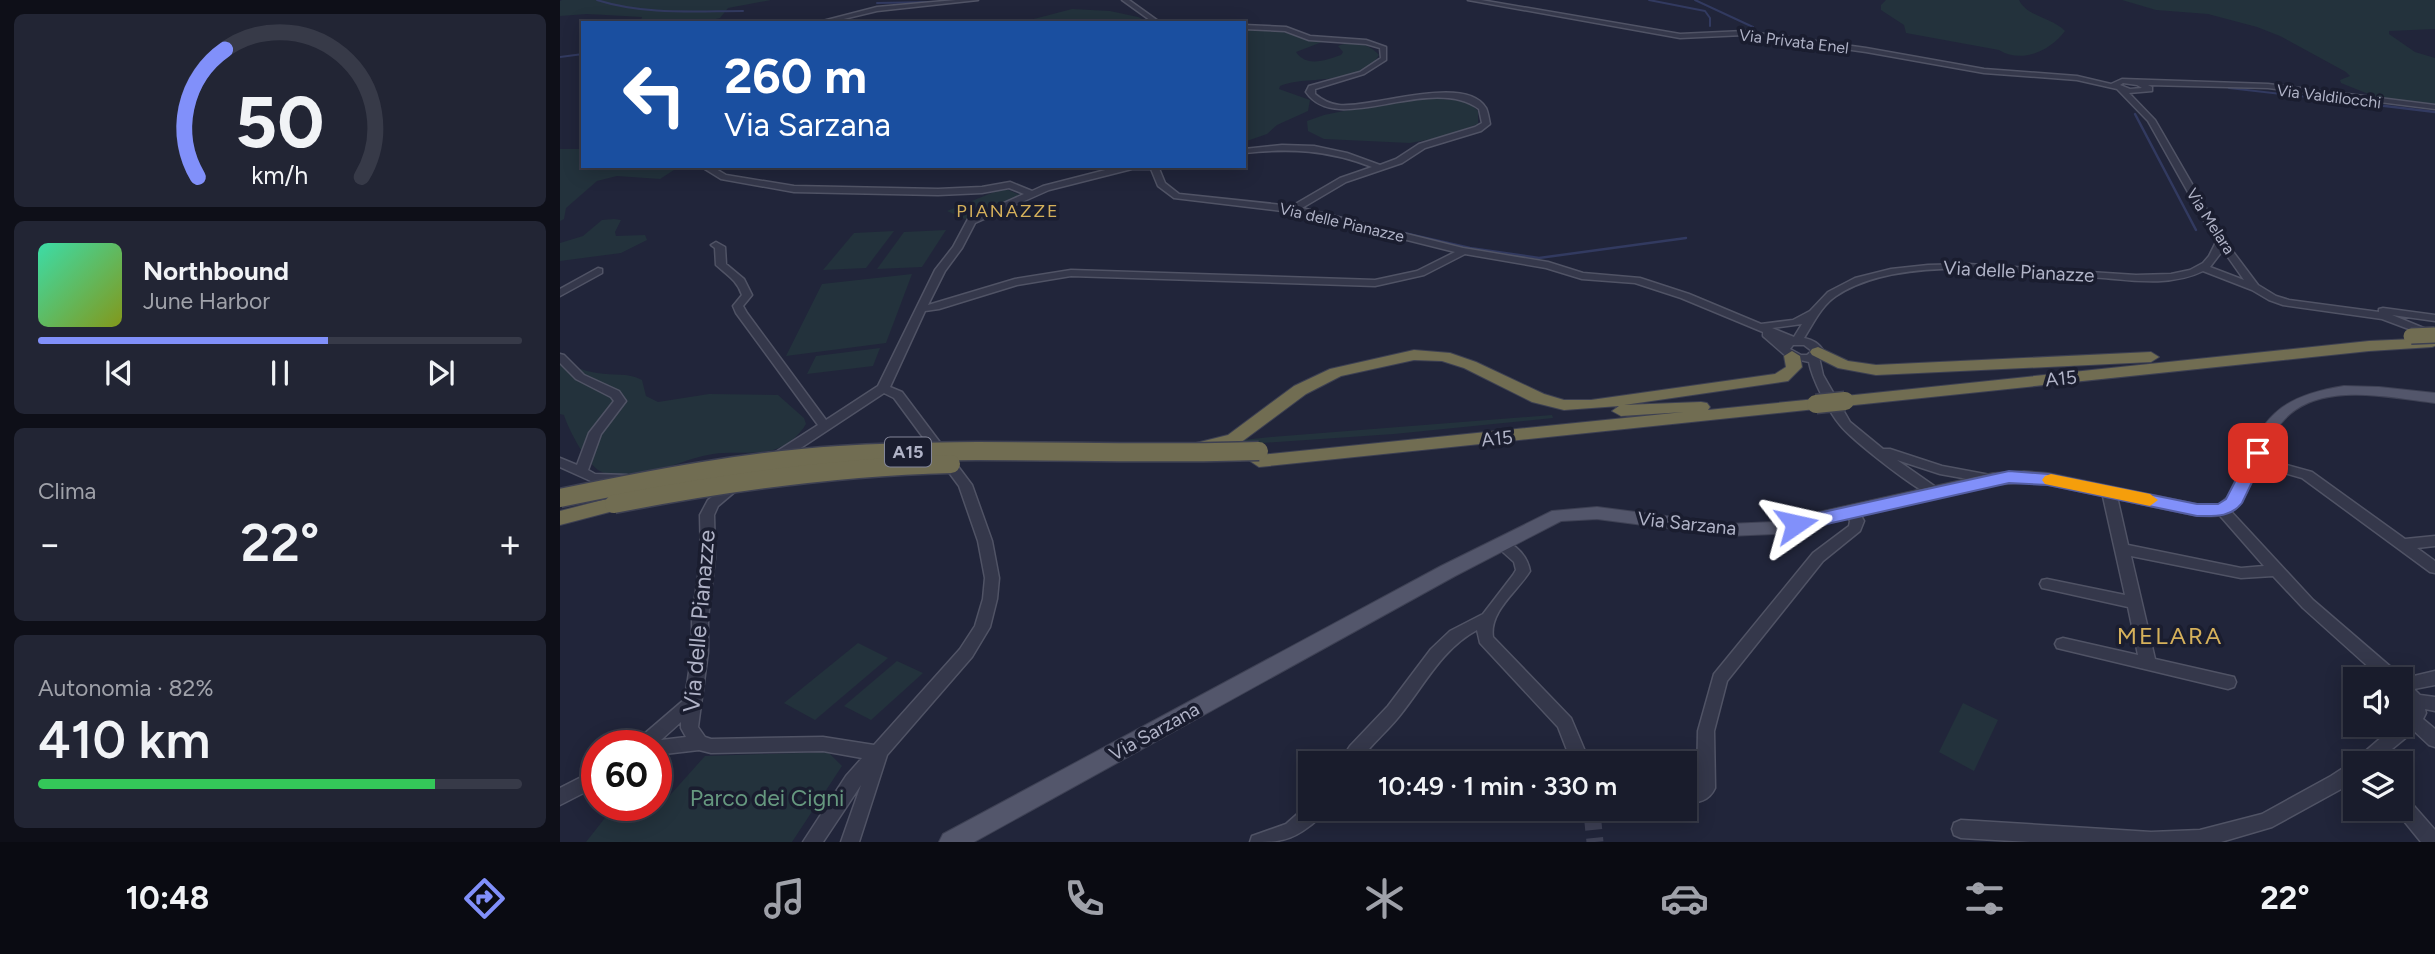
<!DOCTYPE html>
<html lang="it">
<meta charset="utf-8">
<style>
body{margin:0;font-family:Figtree,sans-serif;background:#222534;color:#f1f3f6;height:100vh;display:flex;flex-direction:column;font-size:26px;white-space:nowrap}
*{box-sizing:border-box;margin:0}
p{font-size:23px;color:#9fa1a9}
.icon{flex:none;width:38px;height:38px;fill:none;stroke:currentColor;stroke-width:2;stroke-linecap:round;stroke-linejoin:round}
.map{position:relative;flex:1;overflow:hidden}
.details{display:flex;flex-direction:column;gap:14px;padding:14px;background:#0e0f18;width:560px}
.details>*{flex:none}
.guide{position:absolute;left:21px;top:21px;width:665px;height:147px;border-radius:0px;box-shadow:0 4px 18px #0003,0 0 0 2px #373a48;background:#1a4fa0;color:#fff;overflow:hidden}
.buttons{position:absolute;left:1783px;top:667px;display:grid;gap:14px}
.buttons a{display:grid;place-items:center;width:70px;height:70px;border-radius:0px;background:#191c2c;box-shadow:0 4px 18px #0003,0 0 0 2px #373a48;font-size:35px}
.speed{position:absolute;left:21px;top:730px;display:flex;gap:14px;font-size:35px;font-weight:700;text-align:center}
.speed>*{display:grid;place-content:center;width:91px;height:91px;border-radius:50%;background:#191c2c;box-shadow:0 4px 18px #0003,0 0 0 2px #373a48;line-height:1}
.speed .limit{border:10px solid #d22;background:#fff;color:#111}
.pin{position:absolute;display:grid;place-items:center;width:60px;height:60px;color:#fff;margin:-30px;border-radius:14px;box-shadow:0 4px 10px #0006}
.me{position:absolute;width:77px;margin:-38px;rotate:79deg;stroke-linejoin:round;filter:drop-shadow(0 0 5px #0008)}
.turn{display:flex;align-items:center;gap:24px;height:147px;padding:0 28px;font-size:32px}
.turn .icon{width:91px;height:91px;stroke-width:2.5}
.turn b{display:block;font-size:49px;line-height:60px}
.big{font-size:52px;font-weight:600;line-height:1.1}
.details .tile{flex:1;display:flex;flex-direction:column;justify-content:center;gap:10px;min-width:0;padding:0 24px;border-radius:10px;background:#222534}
.details .dial{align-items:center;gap:0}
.dial svg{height:182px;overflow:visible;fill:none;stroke:#373a48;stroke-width:7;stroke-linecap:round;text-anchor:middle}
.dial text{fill:#f1f3f6;stroke:none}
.song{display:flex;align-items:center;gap:21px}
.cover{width:84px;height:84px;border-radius:10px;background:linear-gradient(135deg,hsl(160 70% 55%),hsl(70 70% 35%))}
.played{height:7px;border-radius:4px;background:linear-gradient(90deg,#8190fa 60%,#373a48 60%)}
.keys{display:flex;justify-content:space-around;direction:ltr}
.heat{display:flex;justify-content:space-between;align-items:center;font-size:38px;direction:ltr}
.charge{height:10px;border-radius:5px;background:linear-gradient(90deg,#34c759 82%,#373a48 0)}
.trip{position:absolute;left:738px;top:751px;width:399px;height:70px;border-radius:0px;background:#191c2c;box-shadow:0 4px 18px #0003,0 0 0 2px #373a48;font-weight:600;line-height:70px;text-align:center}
.dock{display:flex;height:112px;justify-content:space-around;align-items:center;background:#0a0b12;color:#9fa1a9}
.dock .icon{width:49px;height:49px}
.dock .selected{color:#8190fa}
.dock b{font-size:32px;color:#f1f3f6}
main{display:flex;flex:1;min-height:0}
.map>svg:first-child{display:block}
</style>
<main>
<section class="details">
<div class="tile dial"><svg viewBox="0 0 100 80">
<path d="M14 69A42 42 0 1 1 86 69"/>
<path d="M14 69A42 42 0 0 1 26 13" stroke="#8190fa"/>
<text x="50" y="56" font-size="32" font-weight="700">50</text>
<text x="50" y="72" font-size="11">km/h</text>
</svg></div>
<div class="tile">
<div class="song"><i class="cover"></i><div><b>Northbound</b><p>June Harbor</p></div></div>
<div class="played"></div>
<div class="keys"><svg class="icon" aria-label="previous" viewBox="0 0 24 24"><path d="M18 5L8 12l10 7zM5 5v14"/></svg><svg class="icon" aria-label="pause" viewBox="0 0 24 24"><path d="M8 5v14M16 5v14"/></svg><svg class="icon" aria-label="next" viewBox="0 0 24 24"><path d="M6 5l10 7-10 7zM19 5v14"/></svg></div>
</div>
<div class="tile"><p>Clima</p>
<div class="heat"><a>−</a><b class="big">22°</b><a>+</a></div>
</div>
<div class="tile"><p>Autonomia · 82%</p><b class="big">410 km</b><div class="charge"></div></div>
</section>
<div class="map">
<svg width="1875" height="842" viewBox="0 0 1875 842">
<rect width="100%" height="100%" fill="#21253a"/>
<g fill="#23323c">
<polygon points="211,0 168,8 160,18 140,23 80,23 82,17 27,14 0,16 0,1 2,0"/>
<path d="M 1326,0 L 1459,0 C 1467,17 1492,17 1505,31 C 1490,51 1462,64 1439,50 L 1346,33 L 1344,25 L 1321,10 L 1321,5 Z"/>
<polygon points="1562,0 1875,0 1875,29 1829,31 1829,34 1855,52 1875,58 1875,105 1816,97 1781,83 1780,80 1790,76 1786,72 1720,36 1697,27 1648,14 1596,10"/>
<polygon points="512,9 550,11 578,17 590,23 485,23 470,20"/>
<path d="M 684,29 L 723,32 L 762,42 L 736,52 C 747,68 766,60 781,55 L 783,52 L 778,46 C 791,40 809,43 819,55 C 799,88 750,74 720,86 L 719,89 L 750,100 L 748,111 L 717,125 L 707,134 L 684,142 Z"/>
<polygon points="867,98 907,101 918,111 918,124 883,137 850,143 764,139 748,131 747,121 764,115 824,103"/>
<polygon points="0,149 23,149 23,166 117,168 100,179 57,176 37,181 6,208 4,219 0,221"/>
<polygon points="444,188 462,196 405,219 387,211"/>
<polygon points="54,219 61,220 55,232 56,236 85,235 87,240 61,253 0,261 0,243 23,236 42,220"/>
<polygon points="386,230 362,267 317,269 344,232"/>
<polygon points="334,231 306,268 263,270 294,233"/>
<polygon points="352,274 326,343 226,356 262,284"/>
<polygon points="320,348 313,366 247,374 256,356"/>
<path d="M 0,359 C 12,366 23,371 37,373 C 54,376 67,372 82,380 L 86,396 L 98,402 L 149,394 L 218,395 L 244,418 L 246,424 C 239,436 227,446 213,450 C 194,455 173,451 153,454 C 119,459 78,486 42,472 C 28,467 8,429 4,415 L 0,414 Z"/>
<polygon points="992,415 993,418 834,434 673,445 682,440 711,437"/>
<polygon points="298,643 328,658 255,720 224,703"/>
<polygon points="337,661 363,673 311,720 284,706"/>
<polygon points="1403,703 1438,720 1414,771 1379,752"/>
<polygon points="268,752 282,766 232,842 26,842 52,809 94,813 145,756"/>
</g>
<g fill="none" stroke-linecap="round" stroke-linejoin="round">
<g stroke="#323a60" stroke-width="2">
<path d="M 37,0 C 84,15 134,11 183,11"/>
<polyline points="1089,0 1145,11 1150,18 1150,26"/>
<polyline points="1135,0 1193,27"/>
<polyline points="317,3 374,2"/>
<polyline points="0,57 23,54"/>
<polyline points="1669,88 1782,101"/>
</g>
<g stroke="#323a60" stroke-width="2.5">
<polyline points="1767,99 1875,112"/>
<polyline points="1575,114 1636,230"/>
<polyline points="844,233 910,248 979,258 1126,238"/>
<polyline points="357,307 373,275"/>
</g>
<polyline stroke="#3e4156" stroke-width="17" stroke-dasharray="17 8" stroke-linecap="butt" points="1032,813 1035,842"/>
<defs>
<g id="minor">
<polygon points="396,0 418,0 317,11 267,23 255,23 317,7"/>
<polygon points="562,0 569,0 601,23 594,23"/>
<path d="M 908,0 L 921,0 L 1120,34 L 1184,31 L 1306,48 L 1424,69 L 1517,76 L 1551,84 L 1562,79 L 1708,84 L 1875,105 L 1875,109 L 1708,88 L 1588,85 L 1592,87 L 1592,91 L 1569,93 L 1595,120 L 1665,241 L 1698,285 L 1716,296 L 1729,300 L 1819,312 L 1819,309 L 1823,308 L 1875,315 L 1875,321 L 1832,315 L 1866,329 L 1867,331 L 1866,333 L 1862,334 L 1822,319 L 1723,305 L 1709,300 L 1692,290 L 1643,271 C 1613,286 1576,281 1543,278 C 1468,273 1342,252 1276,296 C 1261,306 1253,324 1244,338 C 1253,340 1259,343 1264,352 L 1259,357 L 1263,375 L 1290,422 L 1323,449 L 1330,449 L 1382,466 L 1430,475 L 1437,479 L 1430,483 L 1380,474 L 1337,460 L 1380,490 L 1382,493 L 1380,496 L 1375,497 C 1358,492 1292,440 1280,425 C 1269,412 1252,379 1249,362 L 1227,357 L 1203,336 L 1203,332 L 1121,298 L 1075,283 L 1022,279 L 986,268 L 905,254 L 864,275 L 815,286 L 511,276 L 457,285 L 379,309 L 365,311 L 330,387 L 342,392 L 412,485 L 432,541 L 439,578 L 437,599 L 430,627 L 412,657 L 327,755 L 299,842 L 281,842 L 301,785 L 263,842 L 243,842 L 286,776 L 302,758 L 263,751 L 151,753 L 139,750 L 96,755 L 96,746 L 74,746 L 76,741 L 125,699 L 132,652 L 132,618 L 141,557 L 140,515 L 148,500 L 172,481 L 182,481 L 184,484 L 158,506 L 154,515 L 155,557 L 148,618 L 148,652 L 138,727 L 145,737 L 151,739 L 263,737 L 314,745 L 400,649 L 415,626 L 423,599 L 425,578 L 418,541 L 399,486 L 334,398 L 324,393 L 218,463 L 208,463 L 207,460 L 208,457 L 258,425 L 176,313 L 173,306 L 182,295 C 177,280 167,275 156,265 L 155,248 L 151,245 L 156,242 L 165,247 L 166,264 L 184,279 L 192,295 L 183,306 L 187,313 L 266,420 L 318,386 L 375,270 L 393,247 L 408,219 L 464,194 L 449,188 L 422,193 L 378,195 L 234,192 L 161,179 L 140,166 L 151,166 L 166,175 L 234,186 L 378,189 L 422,187 L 450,182 L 472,191 L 483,186 L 561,166 L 598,166 L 605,183 L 619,194 L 732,206 L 780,178 L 812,167 C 767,150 732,148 684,153 L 684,149 L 722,145 L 754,146 L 787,153 L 820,165 L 836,159 L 859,144 L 915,127 L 922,123 L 919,109 C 869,73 777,138 746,92 L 749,86 L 800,72 L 821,58 L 820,48 L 806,44 L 749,40 L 725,31 L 684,29 L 684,25 L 726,27 L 750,36 L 806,40 L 826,47 L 826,60 L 804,74 L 755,89 L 755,94 C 762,100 770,104 779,105 C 811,109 905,73 926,108 C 928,112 929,119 930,124 L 921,131 L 865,148 L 842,163 L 786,182 L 742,208 L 903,248 L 988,262 L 1023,273 L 1080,278 L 1129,294 L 1201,324 L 1233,320 L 1250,311 L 1268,292 L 1295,278 L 1331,269 L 1368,265 L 1408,264 L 1576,275 L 1611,274 L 1630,270 L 1643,263 L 1649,256 L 1656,242 L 1588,121 L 1557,89 L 1517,80 L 1424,73 L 1306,52 L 1184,35 L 1120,38 ZM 1563,83 L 1577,85 L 1582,88 L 1570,89 L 1560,85 ZM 572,169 L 591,169 L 598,186 L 614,198 L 739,213 L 895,252 L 857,271 L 815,280 L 511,270 L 455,279 L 368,305 L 385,271 L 402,248 L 415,223 L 489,190 ZM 1663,250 L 1684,280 L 1650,267 ZM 1242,324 L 1234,337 L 1212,328 ZM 1233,345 L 1244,345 L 1252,351 L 1247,355 L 1241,355 L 1230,349 ZM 121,722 L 121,728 L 126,737 L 101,740 Z"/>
<polygon points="38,268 42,269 42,273 0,296 0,289"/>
<polygon points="0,354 4,355 24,375 59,391 66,401 41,434 28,470 35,474 67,475 69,478 67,481 33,482 0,467 0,458 17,465 29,433 54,401 51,397 16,379 0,363"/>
<polygon points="1695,456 1752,472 1845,539 1875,536 1875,546 1857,548 1875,561 1875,573 1870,572 1742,478 1690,463 1689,460"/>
<polygon points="1549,488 1554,489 1556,492 1568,545 1681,568 1704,566 1655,510 1657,507 1667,507 1753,600 1839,674 1841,679 1822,679 1743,608 1713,576 1681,578 1571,556 1595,659 1674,677 1676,682 1674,687 1668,689 1497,648 1495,644 1497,640 1503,638 1578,655 1568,607 1487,589 1482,588 1480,584 1482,580 1487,579 1565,595 1542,492 1544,489"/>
<path d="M 1293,508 L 1298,510 L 1304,521 L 1300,531 L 1263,561 L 1167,681 L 1154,731 L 1155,788 C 1149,801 1138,803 1125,803 L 1125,787 L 1134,787 L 1137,784 L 1138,731 L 1154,674 L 1253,553 L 1289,526 L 1290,521 L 1286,513 L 1288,510 Z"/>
<path d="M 941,539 C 956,545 967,555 970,571 C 958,591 929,611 933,637 L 1011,718 L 1030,763 L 1012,763 L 998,727 L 920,643 L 917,630 C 882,649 865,684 841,714 C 828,731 810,745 798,763 L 779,763 L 790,746 L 828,706 L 871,649 L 890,631 L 923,614 L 953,575 L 956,570 L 954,562 L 934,544 L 936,540 Z"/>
<polygon points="1875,671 1875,685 1854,689 1860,695 1875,697 1875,711 1865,709 1866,713 1863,719 1875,729 1875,747 1869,745 1854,731 1815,763 1796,763 1796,778 1783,788 1712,827 1661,842 1470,842 1401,838 1394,835 1392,829 1394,823 1401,820 1591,832 1640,830 1702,814 1771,776 1794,761 1837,724 1841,724 1841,722 1850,713 1847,704 1841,697 1841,679"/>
<polygon points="37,769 37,786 0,805 0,788"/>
<polygon points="1841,796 1847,798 1875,830 1875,842 1861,842 1835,810 1841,808"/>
<path d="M 751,802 L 751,808 L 766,808 C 763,816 757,820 751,825 C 729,842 718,842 690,842 L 692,836 L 726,824 Z"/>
<polygon points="1023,808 1041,808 1038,819 1032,821 1026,819"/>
</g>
<path id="major" d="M 1784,386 L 1819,387 L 1875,393 L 1875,403 C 1824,397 1747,378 1715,432 C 1700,455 1694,482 1680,505 C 1668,518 1653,517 1637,516 L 1488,485 L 1464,483 L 1433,485 L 1214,534 L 1168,536 L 1037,519 L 1001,521 L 895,576 L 414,842 L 379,842 L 383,834 L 881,566 L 992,511 L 1037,507 L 1168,524 L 1214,522 L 1433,473 L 1464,471 L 1488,473 L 1637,504 L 1659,504 L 1667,497 C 1701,431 1701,399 1784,386 Z"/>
<g id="highway">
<polygon points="1875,338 1875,346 1872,347 1809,351 1285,406 1276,401 1285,396 1809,341"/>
<polygon points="1258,347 1288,361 1316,365 1591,352 1599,357 1591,362 1316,375 1278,368 1252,355 1250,352 1252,349"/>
<polygon points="854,350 890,353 916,362 984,394 1004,400 1031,400 1215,374 1226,367 1224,356 1232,351 1240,356 1242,367 1228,381 1064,405 1141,402 1147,403 1150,407 1148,410 1256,399 1265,404 1256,409 699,467 690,461 699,455 1124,412 1061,416 1052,411 1059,406 1004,410 972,402 904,368 882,361 854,360 781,376 746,394 680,443 638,454 629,448 632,444 668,435 734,386 770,369"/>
<polygon points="54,497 61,499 64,504 61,509 0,525 0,511"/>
</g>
</defs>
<use href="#minor" stroke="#505365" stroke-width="3"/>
<use href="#major" stroke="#3e4154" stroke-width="2"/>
<use href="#highway" stroke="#3d4052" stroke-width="2"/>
<use href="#minor" fill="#35384b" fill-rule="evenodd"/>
<use href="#major" fill="#53566b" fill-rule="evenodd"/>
<use href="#highway" fill="#716d52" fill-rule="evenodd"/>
<defs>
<polyline id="highway-bridge-far1" points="1851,336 1875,335"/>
<g id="highway-bridge">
<polyline points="1256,404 1285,401"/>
<path d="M 0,498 C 92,479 185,461 279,455 C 418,446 559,456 699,451"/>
<path d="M 54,504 C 166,482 277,467 391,464"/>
</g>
</defs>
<use href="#highway-bridge-far1" stroke="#3d4052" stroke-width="18" stroke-linecap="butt"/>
<use href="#highway-bridge" stroke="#3d4052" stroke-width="21" stroke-linecap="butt"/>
<use href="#highway-bridge-far1" stroke="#716d52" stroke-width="15"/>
<use href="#highway-bridge" stroke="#716d52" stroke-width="18"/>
</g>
<path fill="#8190fa" stroke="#545ea2" stroke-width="2" d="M 1698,447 L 1706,453 L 1682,503 C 1670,518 1654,516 1637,516 L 1488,485 L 1449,483 L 1236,531 L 1229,529 L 1227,524 L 1229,520 L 1236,518 L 1449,471 L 1488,474 L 1637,504 L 1658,504 L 1666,499 L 1692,449 Z"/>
<polygon fill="#f59e0b" points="1491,474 1590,494 1598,500 1590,506 1485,484 1482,480 1485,476"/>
<g text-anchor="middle" stroke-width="7" stroke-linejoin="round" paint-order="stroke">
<g font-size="16" fill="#b0b3c7" stroke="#1a1d2f">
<text transform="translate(1234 41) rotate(7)" y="6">Via Privata Enel</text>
<text transform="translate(1769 96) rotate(7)" y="6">Via Valdilocchi</text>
<text transform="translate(1651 221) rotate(57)" y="6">Via Melara</text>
<text transform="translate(782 222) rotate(13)" y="6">Via delle Pianazze</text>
</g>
<g font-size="18" letter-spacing="2" fill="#d6b15b" stroke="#1a1d2f">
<text x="448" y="217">PIANAZZE</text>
</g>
<rect fill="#1a1d2f" stroke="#838699" stroke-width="2" x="325" y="437.5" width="46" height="29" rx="5"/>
<g font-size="18" font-weight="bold" fill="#b0b3c7">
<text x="348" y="458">A15</text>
</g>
<g font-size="19" fill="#b0b3c7" stroke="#1a1d2f">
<text transform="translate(1459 271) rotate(3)" y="7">Via delle Pianazze</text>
<text transform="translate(1501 378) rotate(-6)" y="7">A15</text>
<text transform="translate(937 438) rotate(-6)" y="7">A15</text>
<text transform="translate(1127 523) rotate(6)" y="7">Via Sarzana</text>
<text transform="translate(594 731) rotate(-29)" y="7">Via Sarzana</text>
</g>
<g font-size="23" fill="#b0b3c7" stroke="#1a1d2f">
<text transform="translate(139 621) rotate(-85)" y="8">Via delle Pianazze</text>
</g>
<g font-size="23" fill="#66987f" stroke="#1a1d2f">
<text x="207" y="806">Parco dei Cigni</text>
</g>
<g font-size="24" letter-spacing="2" fill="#d6b15b" stroke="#1a1d2f">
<text x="1610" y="644">MELARA</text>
</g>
</g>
</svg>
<div class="buttons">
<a><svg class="icon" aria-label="sound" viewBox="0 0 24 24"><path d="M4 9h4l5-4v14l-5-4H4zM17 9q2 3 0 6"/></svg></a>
<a><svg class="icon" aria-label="layers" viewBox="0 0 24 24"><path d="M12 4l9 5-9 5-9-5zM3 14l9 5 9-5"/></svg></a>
</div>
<div class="speed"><div class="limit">60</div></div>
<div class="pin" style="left:1698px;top:453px;background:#d93025"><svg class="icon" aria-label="arrive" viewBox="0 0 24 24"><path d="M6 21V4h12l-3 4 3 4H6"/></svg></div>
<svg class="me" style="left:1236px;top:524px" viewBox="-20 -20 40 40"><path d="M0-17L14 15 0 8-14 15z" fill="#8190fa" stroke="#fff" stroke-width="4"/></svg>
<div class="trip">10:49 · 1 min · 330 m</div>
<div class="guide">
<div class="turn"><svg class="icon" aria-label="left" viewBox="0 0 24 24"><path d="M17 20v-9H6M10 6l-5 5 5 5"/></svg><div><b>260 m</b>Via Sarzana</div></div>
</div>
</div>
</main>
<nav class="dock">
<b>10:48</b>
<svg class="icon selected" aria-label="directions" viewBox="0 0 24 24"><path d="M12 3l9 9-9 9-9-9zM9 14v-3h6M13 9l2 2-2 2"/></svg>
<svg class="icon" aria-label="music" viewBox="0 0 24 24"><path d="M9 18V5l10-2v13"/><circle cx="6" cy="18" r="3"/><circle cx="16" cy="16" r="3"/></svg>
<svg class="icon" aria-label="phone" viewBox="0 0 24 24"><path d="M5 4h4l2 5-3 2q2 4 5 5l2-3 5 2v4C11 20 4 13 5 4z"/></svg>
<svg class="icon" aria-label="climate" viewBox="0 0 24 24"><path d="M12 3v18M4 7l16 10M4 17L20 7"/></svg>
<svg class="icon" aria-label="car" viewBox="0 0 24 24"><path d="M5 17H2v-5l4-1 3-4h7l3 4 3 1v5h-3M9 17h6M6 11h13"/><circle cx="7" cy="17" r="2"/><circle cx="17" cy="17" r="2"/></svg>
<svg class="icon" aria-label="filters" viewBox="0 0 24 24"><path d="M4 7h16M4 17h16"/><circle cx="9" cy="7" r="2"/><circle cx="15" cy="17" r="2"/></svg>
<b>22°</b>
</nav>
